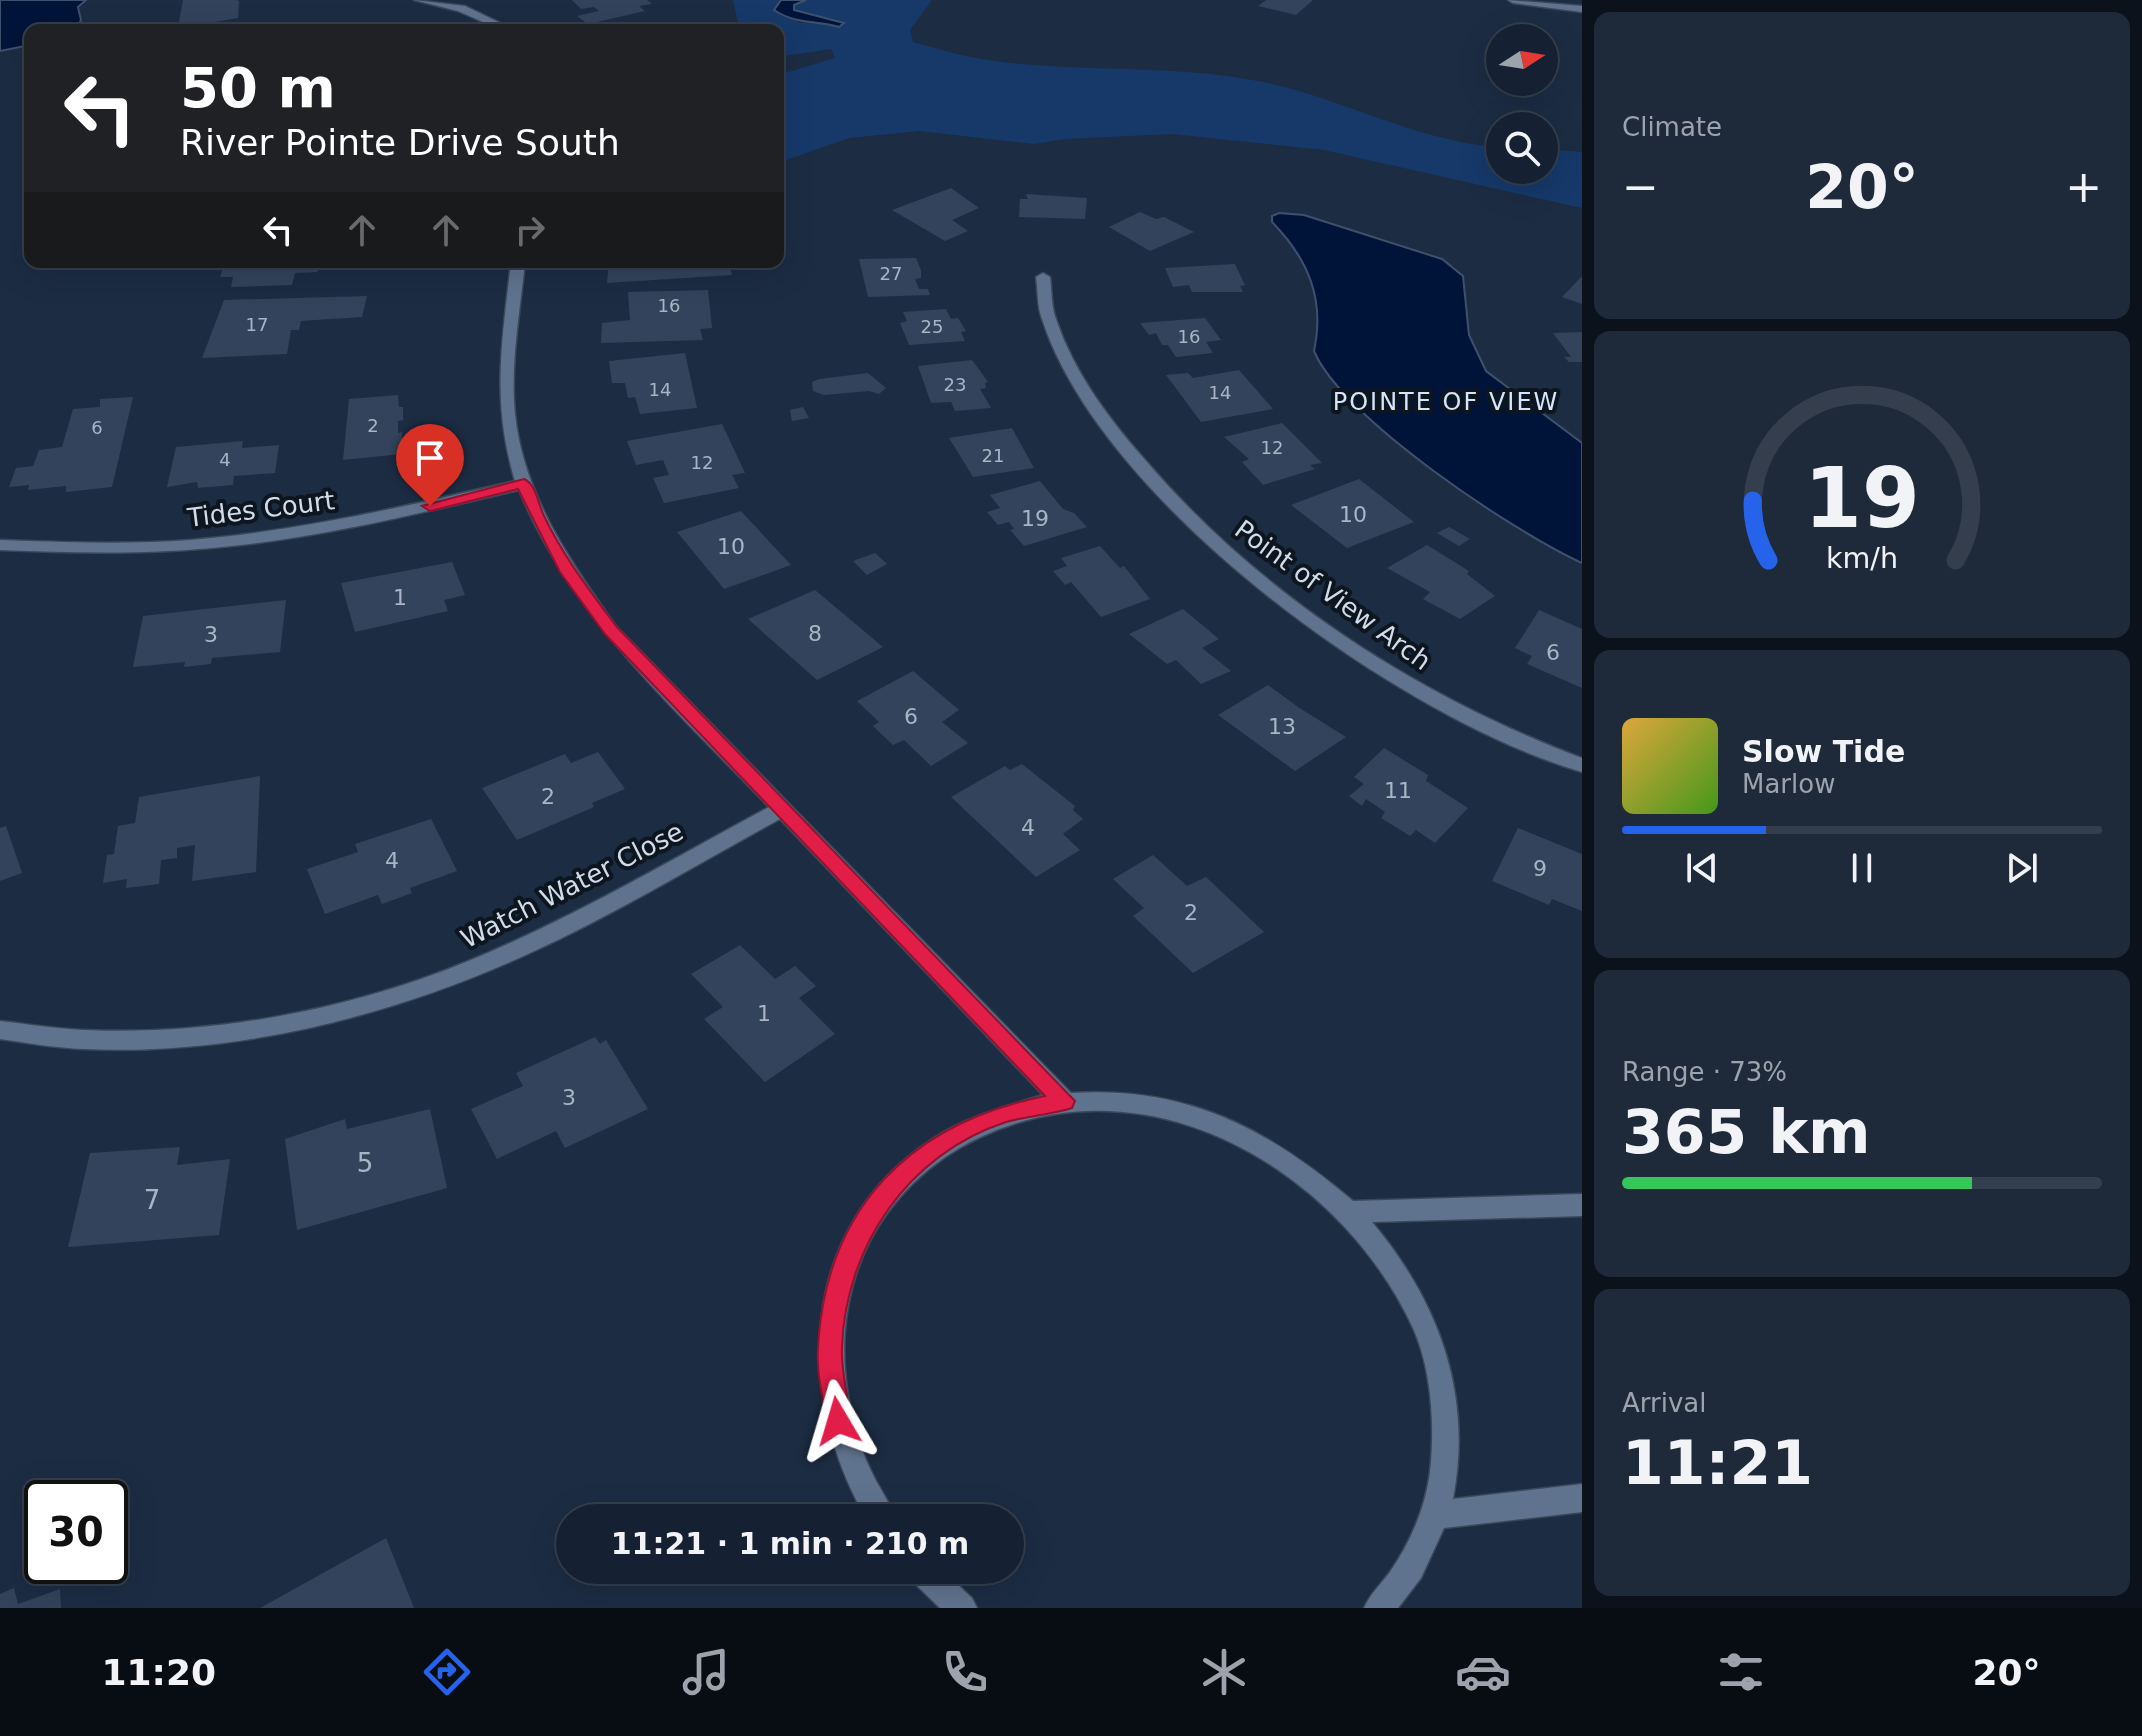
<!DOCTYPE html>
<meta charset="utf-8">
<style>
body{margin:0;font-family:"DejaVu Sans",sans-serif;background:#1e293a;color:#f1f3f6;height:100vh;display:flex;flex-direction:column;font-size:30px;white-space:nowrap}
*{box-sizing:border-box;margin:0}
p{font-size:26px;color:#9da3ac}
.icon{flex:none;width:44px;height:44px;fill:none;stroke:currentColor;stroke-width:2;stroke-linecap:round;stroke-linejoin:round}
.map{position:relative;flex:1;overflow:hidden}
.details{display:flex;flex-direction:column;gap:12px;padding:12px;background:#0c121c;width:560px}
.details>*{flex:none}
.banner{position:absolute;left:24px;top:24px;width:760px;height:244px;border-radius:16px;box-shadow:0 8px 32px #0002,0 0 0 2px #343e4d;background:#202124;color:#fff;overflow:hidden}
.needle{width:52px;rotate:78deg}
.tools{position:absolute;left:1486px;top:24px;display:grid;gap:16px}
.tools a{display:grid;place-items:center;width:72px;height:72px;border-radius:50%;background:#152132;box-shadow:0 8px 32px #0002,0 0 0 2px #343e4d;font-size:40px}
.speed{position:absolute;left:24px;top:1480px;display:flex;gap:16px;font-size:40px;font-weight:700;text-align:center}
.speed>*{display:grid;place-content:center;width:104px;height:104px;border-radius:50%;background:#152132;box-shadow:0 8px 32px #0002,0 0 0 2px #343e4d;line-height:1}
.speed .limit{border:4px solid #111;border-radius:12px;background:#fff;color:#111}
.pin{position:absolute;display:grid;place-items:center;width:68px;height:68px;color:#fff;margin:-82px -34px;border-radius:50% 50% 50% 0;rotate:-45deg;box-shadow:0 0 8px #0007}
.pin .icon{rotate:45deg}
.me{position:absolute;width:88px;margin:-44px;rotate:353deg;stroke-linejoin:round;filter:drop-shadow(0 0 6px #0008)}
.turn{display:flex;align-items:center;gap:28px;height:168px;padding:0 24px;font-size:36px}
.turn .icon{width:104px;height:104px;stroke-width:2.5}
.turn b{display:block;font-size:56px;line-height:68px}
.lanes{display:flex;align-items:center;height:76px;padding:0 24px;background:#0003;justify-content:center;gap:40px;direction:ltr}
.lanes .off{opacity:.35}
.big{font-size:60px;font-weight:700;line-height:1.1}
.details .card{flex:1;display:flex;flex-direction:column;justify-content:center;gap:12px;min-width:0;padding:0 28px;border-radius:16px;background:#1e293a}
.details .dial{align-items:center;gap:0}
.dial svg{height:208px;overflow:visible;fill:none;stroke:#343e4d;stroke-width:7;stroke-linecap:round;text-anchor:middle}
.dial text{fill:#f1f3f6;stroke:none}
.song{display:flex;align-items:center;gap:24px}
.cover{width:96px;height:96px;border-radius:12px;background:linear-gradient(135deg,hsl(40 70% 55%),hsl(100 70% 35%))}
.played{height:8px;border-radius:4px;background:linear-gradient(90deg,#2563eb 30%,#343e4d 30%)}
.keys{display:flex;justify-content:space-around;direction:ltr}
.heat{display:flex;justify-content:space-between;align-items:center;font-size:44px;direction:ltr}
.charge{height:12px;border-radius:6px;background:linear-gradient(90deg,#34c759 73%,#343e4d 0)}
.trip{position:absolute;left:556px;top:1504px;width:468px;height:80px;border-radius:40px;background:#152132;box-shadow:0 8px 32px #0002,0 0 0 2px #343e4d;font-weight:700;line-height:80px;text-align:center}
.tabs{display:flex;height:128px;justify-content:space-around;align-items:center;background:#080d14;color:#9da3ac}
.tabs .icon{width:56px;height:56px}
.tabs .on{color:#2563eb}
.tabs b{font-size:36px;color:#f1f3f6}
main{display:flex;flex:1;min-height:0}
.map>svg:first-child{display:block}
</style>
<main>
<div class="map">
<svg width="1582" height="1608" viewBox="0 0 1582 1608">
<rect width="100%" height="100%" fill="#1c2c43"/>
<path fill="#16396a" d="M 733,0 L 781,0 L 774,10 L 800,23 L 823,22 L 839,26 L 794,10 L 794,5 L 806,0 L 932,0 L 910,30 L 913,42 C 942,50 972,59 1002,62 C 1085,72 1169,65 1252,80 C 1336,94 1414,142 1500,147 L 1500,170 L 1544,170 L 1544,149 L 1582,152 L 1582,208 L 1324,150 L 1172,134 L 1065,139 L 1034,144 L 919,131 L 849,138 L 778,163 L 778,75 L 835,58 L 831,49 L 778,57 L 778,30 L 736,30 L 739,27 Z"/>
<g fill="#001439" stroke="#3f506e" stroke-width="2">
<polygon points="0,0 86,0 78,7 81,20 76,29 30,30 30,45 0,51"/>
<path d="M 781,0 L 806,0 L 794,5 L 794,10 L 844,23 L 839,27 C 815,20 797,25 774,10 Z"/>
<path d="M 1279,213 L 1304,215 L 1442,259 L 1463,276 L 1469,335 L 1486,371 L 1582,443 L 1582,563 C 1514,532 1342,418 1314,351 C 1325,300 1309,260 1272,222 L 1272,216 Z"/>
</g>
<g fill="#32435b">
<polygon points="183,0 236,0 239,1 238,18 178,28"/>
<polygon points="572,0 647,0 652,4 639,6 645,11 588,24 577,16 599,11 594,7 581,9"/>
<polygon points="1266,0 1313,0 1296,15 1258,6"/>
<polygon points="951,188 979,208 952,220 968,231 945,241 892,210"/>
<polygon points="1026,194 1087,198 1085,219 1019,217 1020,199 1028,199"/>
<polygon points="1140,212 1156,219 1164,217 1194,232 1150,251 1109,227"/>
<polygon points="916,258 921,270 921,278 915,279 919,289 928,289 930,295 868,297 859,259"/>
<polygon points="225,262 321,262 317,272 295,273 292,285 231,287 233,277 220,277"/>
<polygon points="609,262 729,262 732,275 607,283"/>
<polygon points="1235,264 1245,285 1240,286 1243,292 1192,292 1189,285 1173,287 1165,268"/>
<polygon points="1582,276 1582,304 1562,297"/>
<polygon points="708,290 712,328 700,329 703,340 601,343 602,323 630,320 628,292"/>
<polygon points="367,296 362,317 301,321 299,330 291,330 287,354 202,358 224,300"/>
<polygon points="946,309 951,319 958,318 966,331 961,332 965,341 909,345 900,323 907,321 903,312"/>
<polygon points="1205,318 1221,340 1206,342 1213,353 1176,357 1168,345 1162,345 1156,333 1149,335 1140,323"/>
<polygon points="1582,332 1582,362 1569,362 1564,357 1571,357 1553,333"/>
<polygon points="685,353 697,408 640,414 635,397 628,398 625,383 612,383 609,361"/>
<polygon points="972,360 988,382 985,383 986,388 980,389 991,408 955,411 951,402 931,403 918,366"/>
<polygon points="1239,370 1273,409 1201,422 1166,375 1188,373 1193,378"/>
<polygon points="868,373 886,388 879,394 869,391 824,395 813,391 812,382 819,379"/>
<polygon points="398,395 399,407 403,407 403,420 398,421 398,433 402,432 402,454 343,460 349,399"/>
<polygon points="133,397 112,487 66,492 66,486 28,490 29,485 9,487 16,468 33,466 39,450 62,447 73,409 100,407 100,399"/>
<polygon points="803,407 809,418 792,421 790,410"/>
<polygon points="1282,423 1322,463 1310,465 1315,469 1263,485 1242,462 1249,459 1224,437"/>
<polygon points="722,424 745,473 732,475 739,488 664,503 653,478 669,475 663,460 636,465 627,441"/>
<polygon points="1012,428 1034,468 973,477 949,438"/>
<polygon points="243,441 242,448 279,445 275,473 234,476 233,485 198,488 197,482 167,487 176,447"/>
<polygon points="1359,479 1414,522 1347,548 1291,505"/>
<polygon points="1040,481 1063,509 1074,513 1087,527 1024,546 1010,530 1014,529 1009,522 998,525 987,512 1000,508 990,495"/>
<polygon points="741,511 791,565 724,589 677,532"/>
<polygon points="1449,527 1470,539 1459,546 1437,533"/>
<polygon points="1427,545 1469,571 1467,574 1495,596 1460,619 1423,599 1430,592 1387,568"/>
<polygon points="1100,546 1120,568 1124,566 1150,599 1101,617 1071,582 1065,585 1053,571 1067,566 1061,558"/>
<polygon points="875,553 887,564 867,575 853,561"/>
<polygon points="452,562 465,595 444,600 448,611 355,632 341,583"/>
<polygon points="815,590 883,647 817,680 748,619"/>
<polygon points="286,600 280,652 212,658 211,664 184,667 185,662 133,667 143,616"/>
<polygon points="1183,609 1219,639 1202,648 1231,671 1201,684 1176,660 1167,664 1129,634"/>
<polygon points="1539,610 1582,629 1582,688 1527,664 1532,656 1515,648"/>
<polygon points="913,671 959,710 942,722 968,743 931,766 904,740 893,745 873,726 879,722 857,701"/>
<polygon points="1268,685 1298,707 1346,737 1295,771 1218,715"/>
<polygon points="1384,748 1428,775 1426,781 1468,808 1435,843 1416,830 1410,836 1381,818 1385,812 1366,799 1362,806 1349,796 1364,784 1354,777"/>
<polygon points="598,752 625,789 592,803 594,807 517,840 482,788 565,754 571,763"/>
<polygon points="1022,764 1075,806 1073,810 1083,819 1063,834 1080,850 1036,877 951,797 1005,766 1010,770"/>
<polygon points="260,776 256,872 192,881 195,845 177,848 177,858 161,860 159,884 126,888 127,879 103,883 107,855 114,854 118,826 135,823 139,797"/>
<polygon points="431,819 457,871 410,888 412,893 382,904 378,895 325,914 307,869 358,852 355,844"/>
<polygon points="6,826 22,873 0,881 0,828"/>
<polygon points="1518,828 1582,854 1582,911 1552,899 1549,905 1492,881"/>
<polygon points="1153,855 1187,886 1206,877 1264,932 1193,973 1133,916 1144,908 1113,879"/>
<polygon points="740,945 775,979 795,966 816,986 799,998 835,1034 765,1082 704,1019 723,1007 691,974"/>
<polygon points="595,1037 600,1044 606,1040 648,1109 565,1148 556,1131 497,1159 471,1109 523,1086 516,1073"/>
<polygon points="430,1109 447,1188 297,1230 285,1139 345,1119 347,1129"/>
<polygon points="180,1147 177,1165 230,1159 219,1235 68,1247 90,1153"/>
<polygon points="386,1538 414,1608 260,1608"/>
<polygon points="14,1588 18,1604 60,1589 61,1608 0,1608 0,1594"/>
</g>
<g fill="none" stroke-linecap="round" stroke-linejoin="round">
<defs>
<g id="street">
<polygon points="414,0 465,6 515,30 501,30 458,11"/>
<polygon points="1508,0 1582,6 1582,12 1513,3"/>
<path d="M 511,262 L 525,262 C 520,312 510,364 515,414 C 523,494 571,563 616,626 L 1071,1093 C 1187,1086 1267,1128 1353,1201 L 1582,1194 L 1582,1216 L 1372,1222 C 1439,1302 1473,1395 1453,1499 L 1582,1484 L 1582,1512 L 1444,1528 L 1421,1578 L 1398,1608 L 1364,1608 C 1370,1594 1381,1584 1390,1572 C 1411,1541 1425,1509 1430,1472 C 1435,1427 1432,1370 1413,1328 C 1346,1183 1177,1073 1017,1123 C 965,1139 921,1168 888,1212 C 850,1263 837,1331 848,1394 C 853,1423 861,1452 875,1479 C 882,1492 890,1504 896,1518 L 866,1518 C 793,1391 800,1226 931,1140 C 965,1117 1004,1107 1043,1095 L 780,819 C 697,864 616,914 530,953 C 393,1016 235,1056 84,1049 C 56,1048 28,1043 0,1039 L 0,1021 C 28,1024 56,1029 85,1030 C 211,1036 349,1010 466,962 C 571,919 669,861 769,807 C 675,709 572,618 519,490 C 424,512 329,536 231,546 C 154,555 77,553 0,550 L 0,540 C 63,542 127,545 190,540 C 300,531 407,506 515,481 C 491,401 502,343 511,262 Z"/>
<path d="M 1043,273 L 1050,277 C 1052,291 1051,306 1056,319 C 1074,373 1109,419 1146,461 C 1261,595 1417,696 1582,758 L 1582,772 C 1401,719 1102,504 1042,319 C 1037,306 1038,291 1036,277 Z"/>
<polygon points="906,1570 942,1570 972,1598 977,1608 940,1608 911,1580"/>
</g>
</defs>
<use href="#street" stroke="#3b485b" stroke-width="3"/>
<use href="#street" fill="#60738e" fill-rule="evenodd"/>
</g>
<path fill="#e11d48" stroke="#92132f" stroke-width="2" d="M 524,479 C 536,484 538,504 544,516 C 563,556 590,591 616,626 L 1075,1101 L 1072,1108 C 1050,1115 1027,1116 1006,1122 C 908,1154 845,1247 842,1348 C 841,1372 848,1397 851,1421 L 847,1429 L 838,1433 L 829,1429 L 826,1421 C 823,1397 816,1371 818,1347 C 826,1207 911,1123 1045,1096 L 605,634 L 560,572 L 518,489 L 430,511 L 422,506 Z"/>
<g text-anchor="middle" stroke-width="8" stroke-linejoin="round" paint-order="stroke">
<g font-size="18" fill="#a9b5c6">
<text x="891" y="280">27</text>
<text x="669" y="312">16</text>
<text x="257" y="331">17</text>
<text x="932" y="333">25</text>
<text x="1189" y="343">16</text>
<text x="955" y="391">23</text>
<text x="660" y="396">14</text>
<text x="1220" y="399">14</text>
<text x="373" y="432">2</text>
<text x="97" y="434">6</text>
<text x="1272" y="454">12</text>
<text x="993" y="462">21</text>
<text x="225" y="466">4</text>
<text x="702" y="469">12</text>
</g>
<g font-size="22" fill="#a9b5c6">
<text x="1353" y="522">10</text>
<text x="1035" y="526">19</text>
<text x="731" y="554">10</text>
<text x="400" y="605">1</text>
<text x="815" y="641">8</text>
<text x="211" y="642">3</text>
<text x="1553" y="660">6</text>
<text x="911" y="724">6</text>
<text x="1282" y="734">13</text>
<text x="1398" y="798">11</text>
<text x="548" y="804">2</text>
<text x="1028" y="835">4</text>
<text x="392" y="868">4</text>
<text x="1540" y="876">9</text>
<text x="1191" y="920">2</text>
<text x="764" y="1021">1</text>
<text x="569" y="1105">3</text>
</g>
<g font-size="24" letter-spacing="2" fill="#d4e5fd" stroke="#0d151f">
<text x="1446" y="410">POINTE OF VIEW</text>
</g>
<g font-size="26" fill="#d1dbea" stroke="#0d151f">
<text transform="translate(261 509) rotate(-7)" y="9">Tides Court</text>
<text transform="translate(1333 595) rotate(36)" y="9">Point of View Arch</text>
<text transform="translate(572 885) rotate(-27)" y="9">Watch Water Close</text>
</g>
<g font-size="26" fill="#a9b5c6">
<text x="365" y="1172">5</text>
<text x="152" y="1209">7</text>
</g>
</g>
</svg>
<div class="tools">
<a><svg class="needle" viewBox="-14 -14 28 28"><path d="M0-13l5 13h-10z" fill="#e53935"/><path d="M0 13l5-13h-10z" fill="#9da3ac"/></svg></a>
<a><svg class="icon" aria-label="search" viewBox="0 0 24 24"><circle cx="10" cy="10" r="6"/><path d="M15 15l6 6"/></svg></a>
</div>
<div class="speed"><div class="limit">30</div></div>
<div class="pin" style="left:430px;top:506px;background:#d93025"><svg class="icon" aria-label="arrive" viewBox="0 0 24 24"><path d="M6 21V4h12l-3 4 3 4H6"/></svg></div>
<svg class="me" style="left:838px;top:1421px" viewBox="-20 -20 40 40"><path d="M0-17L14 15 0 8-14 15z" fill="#e11d48" stroke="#fff" stroke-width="4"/></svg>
<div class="trip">11:21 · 1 min · 210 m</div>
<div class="banner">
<div class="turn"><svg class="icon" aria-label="left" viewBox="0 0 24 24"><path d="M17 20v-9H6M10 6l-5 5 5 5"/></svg><div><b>50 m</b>River Pointe Drive South</div></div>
<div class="lanes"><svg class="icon" aria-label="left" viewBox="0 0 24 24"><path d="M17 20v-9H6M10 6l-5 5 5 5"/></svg><svg class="icon off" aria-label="ahead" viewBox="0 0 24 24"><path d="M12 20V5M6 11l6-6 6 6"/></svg><svg class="icon off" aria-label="ahead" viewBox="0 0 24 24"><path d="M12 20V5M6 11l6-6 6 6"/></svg><svg class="icon off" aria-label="right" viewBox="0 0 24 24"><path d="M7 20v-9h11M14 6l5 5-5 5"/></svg></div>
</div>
</div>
<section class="details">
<div class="card"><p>Climate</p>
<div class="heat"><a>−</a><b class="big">20°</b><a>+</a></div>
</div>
<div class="card dial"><svg viewBox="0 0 100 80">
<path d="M14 69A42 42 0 1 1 86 69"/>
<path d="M14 69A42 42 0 0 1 8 46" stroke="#2563eb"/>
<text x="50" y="56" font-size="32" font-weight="700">19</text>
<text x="50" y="72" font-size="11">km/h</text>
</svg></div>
<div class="card">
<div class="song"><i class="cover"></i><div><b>Slow Tide</b><p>Marlow</p></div></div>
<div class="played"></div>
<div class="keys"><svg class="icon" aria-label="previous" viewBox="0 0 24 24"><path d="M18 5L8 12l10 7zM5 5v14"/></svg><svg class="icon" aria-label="pause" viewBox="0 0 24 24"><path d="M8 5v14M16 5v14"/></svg><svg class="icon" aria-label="next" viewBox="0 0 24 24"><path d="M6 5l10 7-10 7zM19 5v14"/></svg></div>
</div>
<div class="card"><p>Range · 73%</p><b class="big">365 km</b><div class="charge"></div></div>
<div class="card"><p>Arrival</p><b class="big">11:21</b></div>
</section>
</main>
<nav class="tabs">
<b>11:20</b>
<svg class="icon on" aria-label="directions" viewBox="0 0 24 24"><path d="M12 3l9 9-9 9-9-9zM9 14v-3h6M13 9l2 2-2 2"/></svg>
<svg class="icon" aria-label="music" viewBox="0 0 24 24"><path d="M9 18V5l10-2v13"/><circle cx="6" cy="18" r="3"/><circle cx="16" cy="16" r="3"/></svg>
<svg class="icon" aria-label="phone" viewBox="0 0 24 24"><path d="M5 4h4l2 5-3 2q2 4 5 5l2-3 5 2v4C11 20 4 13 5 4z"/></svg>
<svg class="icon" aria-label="climate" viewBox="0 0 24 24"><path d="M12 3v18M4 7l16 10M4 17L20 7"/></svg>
<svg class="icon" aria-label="car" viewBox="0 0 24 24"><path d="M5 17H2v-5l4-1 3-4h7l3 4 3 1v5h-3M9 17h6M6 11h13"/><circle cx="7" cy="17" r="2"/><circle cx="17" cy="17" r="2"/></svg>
<svg class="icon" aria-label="filters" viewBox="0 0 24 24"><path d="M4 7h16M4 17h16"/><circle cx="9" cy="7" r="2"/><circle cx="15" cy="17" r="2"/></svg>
<b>20°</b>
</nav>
